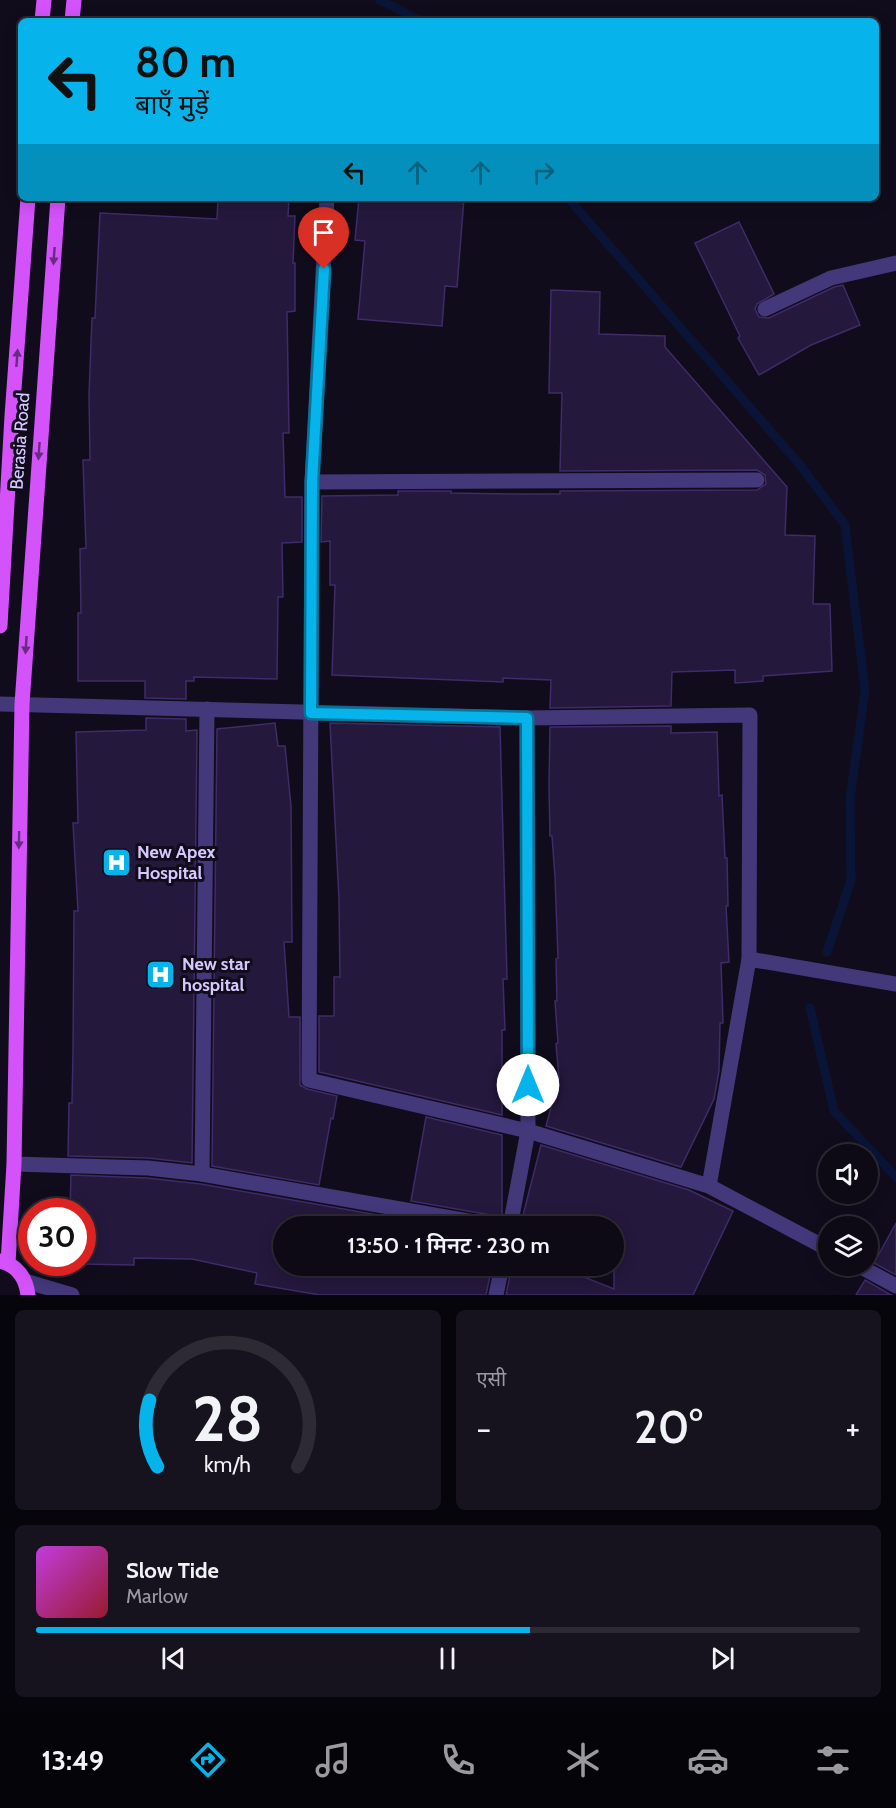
<!DOCTYPE html>
<html lang="hi">
<meta charset="utf-8">
<style>
body{margin:0;font-family:Cabin,"Noto Sans Devanagari",sans-serif;background:#16121e;color:#f1f3f6;height:100vh;display:flex;flex-direction:column;font-size:22px;white-space:nowrap}
*{box-sizing:border-box;margin:0}
p{font-size:20px;color:#9a9aa0}
.icon{flex:none;width:33px;height:33px;fill:none;stroke:currentColor;stroke-width:2;stroke-linecap:round;stroke-linejoin:round}
.map{position:relative;height:1295px;overflow:hidden}
.details{display:flex;flex-direction:column;gap:15px;padding:15px;background:#07050c;flex:1}
.details>*{flex:none}
.hud{position:absolute;left:18px;top:18px;width:861px;height:183px;border-radius:9px;box-shadow:0 3px 15px #0003,0 0 0 2px #2d2a34;background:#06b4eb;color:#111;overflow:hidden}
.fabs{position:absolute;left:818px;top:1144px;display:grid;gap:12px}
.fabs a{display:grid;place-items:center;width:60px;height:60px;border-radius:50%;background:#0d0915;box-shadow:0 3px 15px #0003,0 0 0 2px #2d2a34;font-size:30px}
.speed{position:absolute;left:18px;top:1198px;display:flex;gap:12px;font-size:30px;font-weight:700;text-align:center}
.speed>*{display:grid;place-content:center;width:78px;height:78px;border-radius:50%;background:#0d0915;box-shadow:0 3px 15px #0003,0 0 0 2px #2d2a34;line-height:1}
.speed .limit{border:9px solid #d22;background:#fff;color:#111}
.pin{position:absolute;display:grid;place-items:center;width:51px;height:51px;color:#fff;margin:-62px -26px;border-radius:50% 50% 50% 0;rotate:-45deg;box-shadow:0 0 6px #0007}
.pin .icon{rotate:45deg}
.me{position:absolute;width:66px;margin:-33px;rotate:0deg;stroke-linejoin:round;filter:drop-shadow(0 0 4px #0008)}
.turn{display:flex;align-items:center;gap:21px;height:126px;padding:0 18px;font-size:27px}
.turn .icon{width:78px;height:78px;stroke-width:2.5}
.turn b{display:block;font-size:42px;line-height:51px}
.lanes{display:flex;align-items:center;height:57px;padding:0 18px;background:#0003;justify-content:center;gap:30px;direction:ltr}
.lanes .off{opacity:.35}
.big{font-size:45px;font-weight:600;line-height:1.1}
.details .widget{flex:1;display:flex;flex-direction:column;justify-content:center;gap:9px;min-width:0;padding:0 21px;border-radius:9px;background:#16121e}
.details .dial{align-items:center;gap:0}
.dial svg{height:156px;overflow:visible;fill:none;stroke:#2d2a34;stroke-width:7;stroke-linecap:round;text-anchor:middle}
.dial text{fill:#f1f3f6;stroke:none}
.song{display:flex;align-items:center;gap:18px}
.cover{width:72px;height:72px;border-radius:9px;background:linear-gradient(135deg,hsl(290 70% 55%),hsl(350 70% 35%))}
.played{height:6px;border-radius:3px;background:linear-gradient(90deg,#06b4eb 60%,#2d2a34 60%)}
.keys{display:flex;justify-content:space-around;direction:ltr}
.heat{display:flex;justify-content:space-between;align-items:center;font-size:33px;direction:ltr}
.details .tiles{flex:1;display:grid;gap:15px;grid-template-columns:1fr 1fr}
.widget:last-child{grid-column:span 2}
.trip{position:absolute;left:273px;top:1216px;width:351px;height:60px;border-radius:30px;background:#0d0915;box-shadow:0 3px 15px #0003,0 0 0 2px #2d2a34;font-weight:600;line-height:60px;text-align:center}
.menu{display:flex;height:96px;justify-content:space-around;align-items:center;background:#050408;color:#9a9aa0}
.menu .icon{width:42px;height:42px}
.menu .active{color:#06b4eb}
.menu b{font-size:27px;color:#f1f3f6}
.map>svg:first-child{display:block}
</style>
<div class="map">
<svg width="896" height="1295" viewBox="0 0 896 1295">
<rect width="100%" height="100%" fill="#110c1c"/>
<g fill="none" stroke-linecap="round" stroke-linejoin="round">
<g stroke="#0a1437" stroke-width="9">
<polyline points="380,0 421,21"/>
<polyline points="568,198 800,465 845,525 865,690 850,798 851,880 827,952"/>
<polyline points="810,1008 834,1111 896,1177"/>
</g>
</g>
<g fill="#24183c" stroke="#3f2b67" stroke-width="1.5">
<polygon points="218,198 289,198 288,216 295,216 293,263 295,263 295,311 287,312 289,433 283,433 285,497 302,497 302,542 282,543 283,597 278,597 277,679 194,677 194,681 186,681 186,699 145,698 145,681 78,681 78,613 81,613 80,549 86,548 83,460 90,460 89,395 92,318 95,318 100,213 217,219"/>
<polygon points="359,198 464,198 457,287 445,286 442,326 358,319 365,241 355,240"/>
<polygon points="739,222 774,294 757,304 755,309 759,317 769,318 834,287 843,285 860,325 811,345 759,375 738,338 740,336 695,243"/>
<polygon points="551,290 600,292 599,334 665,336 665,347 787,487 785,535 815,536 813,604 830,604 832,671 763,676 763,681 735,683 735,670 672,672 671,706 550,708 551,680 503,678 503,682 332,675 335,585 330,585 330,541 321,542 322,496 398,495 398,491 451,491 451,493 510,494 560,494 560,491 757,490 766,484 765,475 757,470 560,471 562,393 549,393"/>
<polygon points="146,718 186,719 186,731 197,730 192,1163 148,1158 68,1156 69,1103 72,1103 73,1053 74,911 78,911 73,823 78,823 76,732 146,730"/>
<polygon points="275,723 278,746 285,746 291,806 292,942 284,942 289,1017 300,1017 300,1085 307,1089 337,1096 333,1119 331,1118 319,1185 212,1166 217,729"/>
<polygon points="330,723 500,727 507,979 503,979 505,1030 502,1030 502,1115 319,1072 319,1016 334,1016 334,977 340,977 339,899"/>
<polygon points="671,726 671,733 717,732 719,796 722,795 725,858 727,858 728,906 726,906 729,962 721,963 723,1023 720,1023 719,1071 714,1099 681,1167 546,1126 559,1078 556,1044 558,1043 555,1001 557,1001 556,959 558,958 555,877 552,836 550,836 549,786 550,727"/>
<polygon points="426,1117 502,1135 502,1217 411,1201"/>
<polygon points="541,1145 689,1190 733,1211 693,1295 506,1295 512,1266 556,1266 614,1289 614,1233 616,1227 520,1227"/>
<polygon points="71,1175 147,1178 201,1184 446,1227 284,1227 284,1266 492,1266 486,1295 320,1295 255,1284 257,1273 192,1259 134,1258 134,1265 82,1264 82,1212 70,1212"/>
<polygon points="896,1223 896,1275 874,1263"/>
<polygon points="865,1280 891,1295 893,1295 856,1295"/>
</g>
<g fill="none" stroke-linecap="round" stroke-linejoin="round">
<g stroke="#43387a" stroke-width="15">
<polyline points="327,198 312,482 309,1080 528,1131 709,1186 828,1249"/>
<polyline points="765,309 831,278 896,263"/>
<polyline points="312,482 757,480"/>
<polyline points="0,704 527,718 750,715 749,959 709,1186"/>
<polyline points="749,959 896,984"/>
<polyline points="14,1164 148,1168 202,1174 502,1227"/>
<polyline points="202,1174 207,709"/>
<polyline points="510,1227 528,1131 527,718"/>
<polyline points="859,1266 896,1286"/>
<polyline points="25,1281 72,1295"/>
<polyline points="496,1295 502,1266"/>
</g>
<g stroke="#d352fa" stroke-width="15">
<polyline points="42,21 44,0"/>
<polyline points="72,21 74,0"/>
<polyline points="0,626 12,416 28,198"/>
<path d="M 0,1261 C 17,1265 26,1278 28,1295"/>
<polyline points="8,1263 14,1164 22,704 58,198"/>
</g>
</g>
<defs><path id="oneway-solid" d="M-6-.8H1V-3.2L6.5 0L1 3.2V.8H-6Z" transform="scale(1.5)"/></defs>
<g fill="#682c80">
<use href="#oneway-solid" transform="translate(54 256) rotate(94)"/>
<use href="#oneway-solid" transform="translate(17 358) rotate(-86)"/>
<use href="#oneway-solid" transform="translate(39 451) rotate(94)"/>
<use href="#oneway-solid" transform="translate(26 645) rotate(94)"/>
<use href="#oneway-solid" transform="translate(19 840) rotate(91)"/>
</g>
<g fill="none" stroke-linecap="round" stroke-linejoin="round">
<defs>
<polyline id="route" points="324,269 312,482 311,713 527,718 528,1085"/>
</defs>
<use href="#route" stroke="#047599" stroke-width="15"/>
<use href="#route" stroke="#06b4eb" stroke-width="10"/>
</g>
<defs>
<symbol id="hospital-square" viewBox="-11 -11 22 22"><rect x="-9" y="-9" width="18" height="18" rx="4" fill="#06b4eb" stroke="#110c1c"/><path d="M-5-5h3v3.5h4V-5h3V5h-3V1.5h-4V5h-3Z" fill="#fff"/></symbol>
</defs>
<g fill-rule="evenodd">
<use href="#hospital-square" x="100" y="846" width="33" height="33"/>
<use href="#hospital-square" x="144" y="958" width="33" height="33"/>
</g>
<g text-anchor="middle" stroke-width="6" stroke-linejoin="round" paint-order="stroke">
<g font-size="18" fill="#d5c8fd" stroke="#110c1c">
<text transform="translate(20 441) rotate(-86)" y="6">Berasia Road</text>
</g>
<g font-size="18" font-weight="bold" fill="#d5c8fd" stroke="#110c1c" text-anchor="start">
<text x="137" y="858">New Apex<tspan x="137" dy="21">Hospital</tspan></text>
<text x="182" y="970">New star<tspan x="182" dy="21">hospital</tspan></text>
</g>
</g>
</svg>
<div class="fabs">
<a><svg class="icon" aria-label="sound" viewBox="0 0 24 24"><path d="M4 9h4l5-4v14l-5-4H4zM17 9q2 3 0 6"/></svg></a>
<a><svg class="icon" aria-label="layers" viewBox="0 0 24 24"><path d="M12 4l9 5-9 5-9-5zM3 14l9 5 9-5"/></svg></a>
</div>
<div class="speed"><div class="limit">30</div></div>
<div class="pin" style="left:324px;top:269px;background:#d93025"><svg class="icon" aria-label="arrive" viewBox="0 0 24 24"><path d="M6 21V4h12l-3 4 3 4H6"/></svg></div>
<svg class="me" style="left:528px;top:1085px" viewBox="-20 -20 40 40"><circle r="19" fill="#fff"/><path d="M0-13L10 11 0 6-10 11z" fill="#06b4eb"/></svg>
<div class="trip">13:50 · 1 मिनट · 230 m</div>
<div class="hud">
<div class="turn"><svg class="icon" aria-label="left" viewBox="0 0 24 24"><path d="M17 20v-9H6M10 6l-5 5 5 5"/></svg><div><b>80 m</b>बाएँ मुड़ें</div></div>
<div class="lanes"><svg class="icon" aria-label="left" viewBox="0 0 24 24"><path d="M17 20v-9H6M10 6l-5 5 5 5"/></svg><svg class="icon off" aria-label="ahead" viewBox="0 0 24 24"><path d="M12 20V5M6 11l6-6 6 6"/></svg><svg class="icon off" aria-label="ahead" viewBox="0 0 24 24"><path d="M12 20V5M6 11l6-6 6 6"/></svg><svg class="icon off" aria-label="right" viewBox="0 0 24 24"><path d="M7 20v-9h11M14 6l5 5-5 5"/></svg></div>
</div>
</div>
<section class="details">
<div class="tiles">
<div class="widget dial"><svg viewBox="0 0 100 80">
<path d="M14 69A42 42 0 1 1 86 69"/>
<path d="M14 69A42 42 0 0 1 10 35" stroke="#06b4eb"/>
<text x="50" y="56" font-size="32" font-weight="700">28</text>
<text x="50" y="72" font-size="11">km/h</text>
</svg></div>
<div class="widget"><p>एसी</p>
<div class="heat"><a>−</a><b class="big">20°</b><a>+</a></div>
</div>
<div class="widget">
<div class="song"><i class="cover"></i><div><b>Slow Tide</b><p>Marlow</p></div></div>
<div class="played"></div>
<div class="keys"><svg class="icon" aria-label="previous" viewBox="0 0 24 24"><path d="M18 5L8 12l10 7zM5 5v14"/></svg><svg class="icon" aria-label="pause" viewBox="0 0 24 24"><path d="M8 5v14M16 5v14"/></svg><svg class="icon" aria-label="next" viewBox="0 0 24 24"><path d="M6 5l10 7-10 7zM19 5v14"/></svg></div>
</div>
</div>
</section>
<nav class="menu">
<b>13:49</b>
<svg class="icon active" aria-label="directions" viewBox="0 0 24 24"><path d="M12 3l9 9-9 9-9-9zM9 14v-3h6M13 9l2 2-2 2"/></svg>
<svg class="icon" aria-label="music" viewBox="0 0 24 24"><path d="M9 18V5l10-2v13"/><circle cx="6" cy="18" r="3"/><circle cx="16" cy="16" r="3"/></svg>
<svg class="icon" aria-label="phone" viewBox="0 0 24 24"><path d="M5 4h4l2 5-3 2q2 4 5 5l2-3 5 2v4C11 20 4 13 5 4z"/></svg>
<svg class="icon" aria-label="climate" viewBox="0 0 24 24"><path d="M12 3v18M4 7l16 10M4 17L20 7"/></svg>
<svg class="icon" aria-label="car" viewBox="0 0 24 24"><path d="M5 17H2v-5l4-1 3-4h7l3 4 3 1v5h-3M9 17h6M6 11h13"/><circle cx="7" cy="17" r="2"/><circle cx="17" cy="17" r="2"/></svg>
<svg class="icon" aria-label="filters" viewBox="0 0 24 24"><path d="M4 7h16M4 17h16"/><circle cx="9" cy="7" r="2"/><circle cx="15" cy="17" r="2"/></svg>
</nav>
